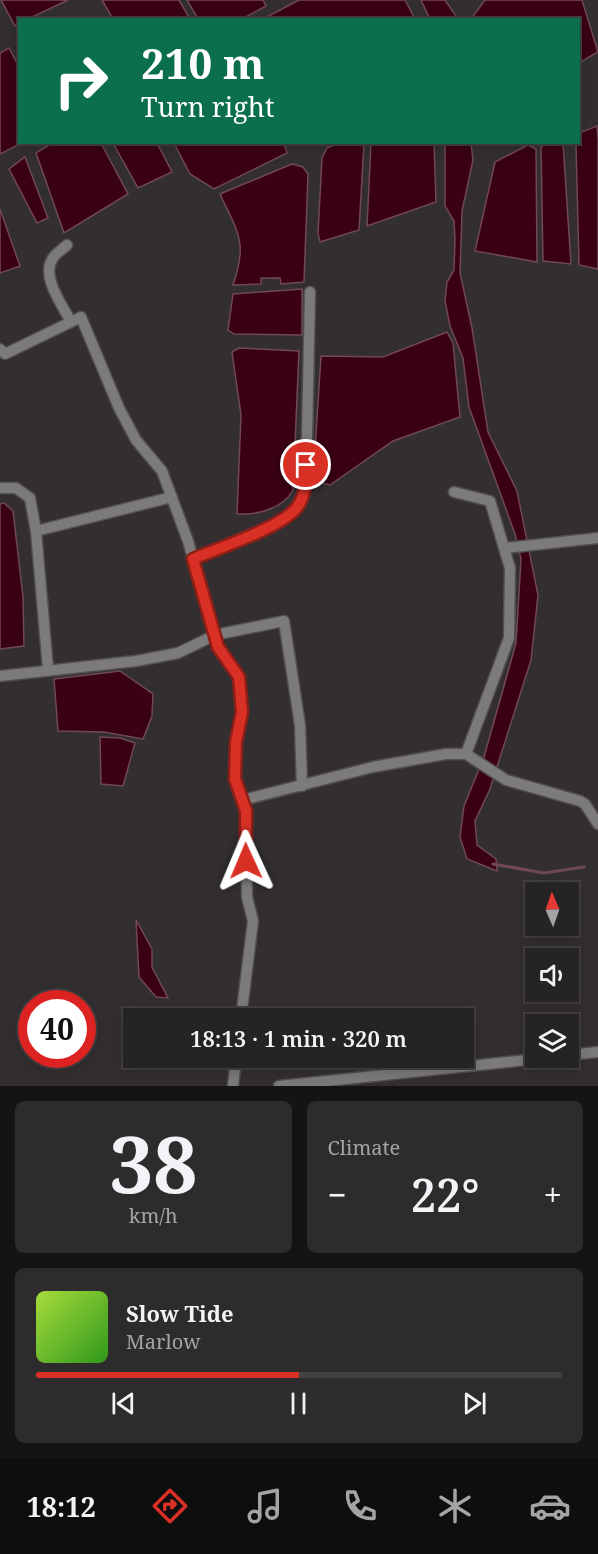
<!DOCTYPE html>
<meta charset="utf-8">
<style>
body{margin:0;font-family:"Noto Serif",serif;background:#2e2b2c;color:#f1f3f6;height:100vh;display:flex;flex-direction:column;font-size:22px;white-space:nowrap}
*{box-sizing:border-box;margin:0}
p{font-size:20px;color:#a4a4a6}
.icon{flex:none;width:33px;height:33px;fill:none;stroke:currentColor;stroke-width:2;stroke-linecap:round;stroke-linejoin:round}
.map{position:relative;height:1086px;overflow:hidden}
.details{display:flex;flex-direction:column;gap:15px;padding:15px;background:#151314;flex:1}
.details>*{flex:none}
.guide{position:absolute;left:18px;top:18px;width:562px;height:126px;border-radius:0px;box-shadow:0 3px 15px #0003,0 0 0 2px #424041;background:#0b6e4f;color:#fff;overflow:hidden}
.needle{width:39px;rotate:358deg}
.controls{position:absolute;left:525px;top:882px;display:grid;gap:12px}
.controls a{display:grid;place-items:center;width:54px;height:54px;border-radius:0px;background:#262324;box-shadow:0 3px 15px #0003,0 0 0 2px #424041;font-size:30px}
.speed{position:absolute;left:18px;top:990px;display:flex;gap:12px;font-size:30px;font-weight:700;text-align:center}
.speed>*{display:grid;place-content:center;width:78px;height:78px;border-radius:50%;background:#262324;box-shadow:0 3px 15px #0003,0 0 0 2px #424041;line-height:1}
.speed .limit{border:9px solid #d22;background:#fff;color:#111}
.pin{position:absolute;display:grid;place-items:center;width:51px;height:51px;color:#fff;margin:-26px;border:3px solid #fff;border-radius:50%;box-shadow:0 2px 6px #0007}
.me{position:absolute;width:66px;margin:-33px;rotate:359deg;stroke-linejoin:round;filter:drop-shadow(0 0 4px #0008)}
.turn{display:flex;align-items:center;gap:21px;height:126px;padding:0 24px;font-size:27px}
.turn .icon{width:78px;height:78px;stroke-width:2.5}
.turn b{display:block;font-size:42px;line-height:51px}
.big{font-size:45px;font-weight:600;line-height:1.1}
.details .widget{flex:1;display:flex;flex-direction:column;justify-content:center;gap:9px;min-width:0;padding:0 21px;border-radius:9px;background:#2e2b2c}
.details .dial{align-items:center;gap:0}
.dial b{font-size:78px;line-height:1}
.song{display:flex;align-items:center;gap:18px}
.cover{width:72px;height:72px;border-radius:9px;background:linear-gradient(135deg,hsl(80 70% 55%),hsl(110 70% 35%))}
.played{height:6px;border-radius:3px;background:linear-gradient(90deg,#d93025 50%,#424041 50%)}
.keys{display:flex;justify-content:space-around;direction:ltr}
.heat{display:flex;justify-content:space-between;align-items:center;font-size:33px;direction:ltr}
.details .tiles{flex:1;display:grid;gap:15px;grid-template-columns:1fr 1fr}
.widget:last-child{grid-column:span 2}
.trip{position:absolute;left:123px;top:1008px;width:351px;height:60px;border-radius:0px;background:#262324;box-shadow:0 3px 15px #0003,0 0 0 2px #424041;font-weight:600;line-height:60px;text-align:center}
.dock{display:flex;height:96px;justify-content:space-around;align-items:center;background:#0f0e0e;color:#a4a4a6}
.dock .icon{width:42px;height:42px}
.dock .on{color:#d93025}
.dock b{font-size:27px;color:#f1f3f6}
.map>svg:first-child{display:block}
</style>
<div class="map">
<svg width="598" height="1086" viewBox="0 0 598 1086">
<rect width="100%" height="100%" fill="#332f30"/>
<g fill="#3a0115" stroke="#714856" stroke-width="1.5">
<polygon points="1,0 68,0 28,19 20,20 19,24 15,26"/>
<polygon points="102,0 179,0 190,19 113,19"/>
<polygon points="187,0 263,0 266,6 242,19 198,19"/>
<polygon points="299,0 405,0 415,19 263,19"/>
<polygon points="421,0 445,0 458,19 430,19"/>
<polygon points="485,0 582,0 598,52 579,63 579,20 471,19"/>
<polygon points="9,48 19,67 20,142 22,143 0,154 0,53"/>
<polygon points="597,126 598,139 598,269 579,265 576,143 579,142 579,133"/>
<polygon points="54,142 101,143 128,194 64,233 36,153"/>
<polygon points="113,143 157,143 172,172 138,188"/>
<polygon points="174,143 287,143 284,144 287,153 214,189 190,174"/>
<polygon points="339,143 364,143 359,230 320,242 318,233 322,158 327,148"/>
<polygon points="371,143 434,143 436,202 367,226"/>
<polygon points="445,143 471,143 473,160 462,211 460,273 472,328 488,432 517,491 538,595 531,660 490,789 475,821 477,845 496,859 497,871 467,859 460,837 464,806 484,757 516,643 521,559 515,534 469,407 463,358 450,326 445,301 447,282 454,270 455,239 454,221 445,206"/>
<polygon points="547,143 563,143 571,264 543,261 541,147"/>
<polygon points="528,145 536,149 537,262 475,251 495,162"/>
<polygon points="25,157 48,218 37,223 9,169"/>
<path d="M 292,164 L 303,167 L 308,174 L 304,282 L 281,284 L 280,278 L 261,278 L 261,284 L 233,285 C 248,242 238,233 220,194 Z"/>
<polygon points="0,209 20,266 0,273"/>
<polygon points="302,289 302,335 234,334 228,330 233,294"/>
<polygon points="447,332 453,343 460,417 393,441 330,485 313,480 321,356 383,357"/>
<path d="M 239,348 L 299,351 L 293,490 C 283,509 257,515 237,514 L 241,415 L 232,352 Z"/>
<polygon points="4,503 13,511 23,597 24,646 0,649 0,504"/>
<polygon points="120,671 153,694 152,716 143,739 104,732 58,731 54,679"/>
<polygon points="100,737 120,738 135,743 123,786 101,784"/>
<polygon points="136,920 152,949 152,967 168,998 156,997 139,977"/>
</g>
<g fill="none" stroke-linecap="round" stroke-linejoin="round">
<polyline stroke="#714856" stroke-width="3" points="493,864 544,873 584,867"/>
<defs>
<g id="minor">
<path d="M 67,245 C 63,249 56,253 53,258 C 40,276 63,306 71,322"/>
<polyline points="0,349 5,354 81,317 119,408 136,440 162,471 188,541 218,647 239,677 242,712 236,742 235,779 246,811 247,897 253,921 241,1018"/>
<polyline points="0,488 16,488 30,498 36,531 172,497"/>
<polyline points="454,492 490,501 510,568 509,638 466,754"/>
<polyline points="36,531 48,669"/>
<polyline points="506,548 598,538"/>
<polyline points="193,559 280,522 297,507 306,487 310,292"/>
<polyline points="0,676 136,661 178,653 215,635 284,621 300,725 302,786"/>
<polyline points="243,800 373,767 446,754 466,754 506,780 580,801 585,804 598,824"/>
<polyline points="568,1055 598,1052"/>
<polyline points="233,1086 236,1058"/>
<polyline points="279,1086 546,1058"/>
</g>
</defs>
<use href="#minor" stroke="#514e4e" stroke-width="13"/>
<use href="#minor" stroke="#7c7a7b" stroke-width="10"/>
</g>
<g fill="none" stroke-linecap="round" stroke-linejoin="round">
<defs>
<path id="route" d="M 246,861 L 246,811 L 235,779 L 236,742 L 242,712 L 239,677 L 218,647 L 193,559 C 218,548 284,527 298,506 C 306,494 306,479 306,465"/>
</defs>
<use href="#route" stroke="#8d1f18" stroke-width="15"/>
<use href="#route" stroke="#d93025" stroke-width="10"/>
</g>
</svg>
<div class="controls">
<a><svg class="needle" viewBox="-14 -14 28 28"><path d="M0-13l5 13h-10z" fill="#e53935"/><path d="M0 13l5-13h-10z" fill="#a4a4a6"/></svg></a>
<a><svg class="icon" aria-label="sound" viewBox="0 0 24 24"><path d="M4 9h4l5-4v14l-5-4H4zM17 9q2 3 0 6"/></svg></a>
<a><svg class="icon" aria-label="layers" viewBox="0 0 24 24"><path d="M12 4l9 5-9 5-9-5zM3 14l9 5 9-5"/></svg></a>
</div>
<div class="speed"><div class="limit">40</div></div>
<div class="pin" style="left:306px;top:465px;background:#d93025"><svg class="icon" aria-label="arrive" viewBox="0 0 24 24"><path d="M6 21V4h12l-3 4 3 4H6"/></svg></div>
<svg class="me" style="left:246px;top:861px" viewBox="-20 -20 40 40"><path d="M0-17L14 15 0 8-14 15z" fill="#d93025" stroke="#fff" stroke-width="4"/></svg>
<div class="trip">18:13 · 1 min · 320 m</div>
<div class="guide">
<div class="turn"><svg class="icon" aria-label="right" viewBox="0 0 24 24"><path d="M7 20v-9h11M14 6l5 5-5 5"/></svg><div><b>210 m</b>Turn right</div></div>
</div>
</div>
<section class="details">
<div class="tiles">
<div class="widget dial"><b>38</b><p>km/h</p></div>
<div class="widget"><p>Climate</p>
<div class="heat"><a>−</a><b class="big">22°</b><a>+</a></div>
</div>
<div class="widget">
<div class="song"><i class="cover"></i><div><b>Slow Tide</b><p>Marlow</p></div></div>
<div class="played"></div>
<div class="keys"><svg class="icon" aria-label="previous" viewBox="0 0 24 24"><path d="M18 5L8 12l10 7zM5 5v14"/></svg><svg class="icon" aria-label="pause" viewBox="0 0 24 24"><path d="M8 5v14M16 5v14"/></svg><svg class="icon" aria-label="next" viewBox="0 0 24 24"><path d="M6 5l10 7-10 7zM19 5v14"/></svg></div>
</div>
</div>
</section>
<nav class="dock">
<b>18:12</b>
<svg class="icon on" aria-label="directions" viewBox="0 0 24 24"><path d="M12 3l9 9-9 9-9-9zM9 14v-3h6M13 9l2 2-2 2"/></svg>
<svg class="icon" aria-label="music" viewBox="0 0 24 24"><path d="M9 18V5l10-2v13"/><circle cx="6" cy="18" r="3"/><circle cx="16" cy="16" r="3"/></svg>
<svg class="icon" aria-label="phone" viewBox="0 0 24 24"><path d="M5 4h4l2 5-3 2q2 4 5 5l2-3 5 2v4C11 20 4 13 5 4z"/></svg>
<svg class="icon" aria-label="climate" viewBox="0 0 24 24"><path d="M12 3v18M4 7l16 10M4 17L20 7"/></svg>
<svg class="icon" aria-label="car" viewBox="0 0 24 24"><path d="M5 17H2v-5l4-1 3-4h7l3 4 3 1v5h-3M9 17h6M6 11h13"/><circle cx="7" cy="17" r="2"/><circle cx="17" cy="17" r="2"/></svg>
</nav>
